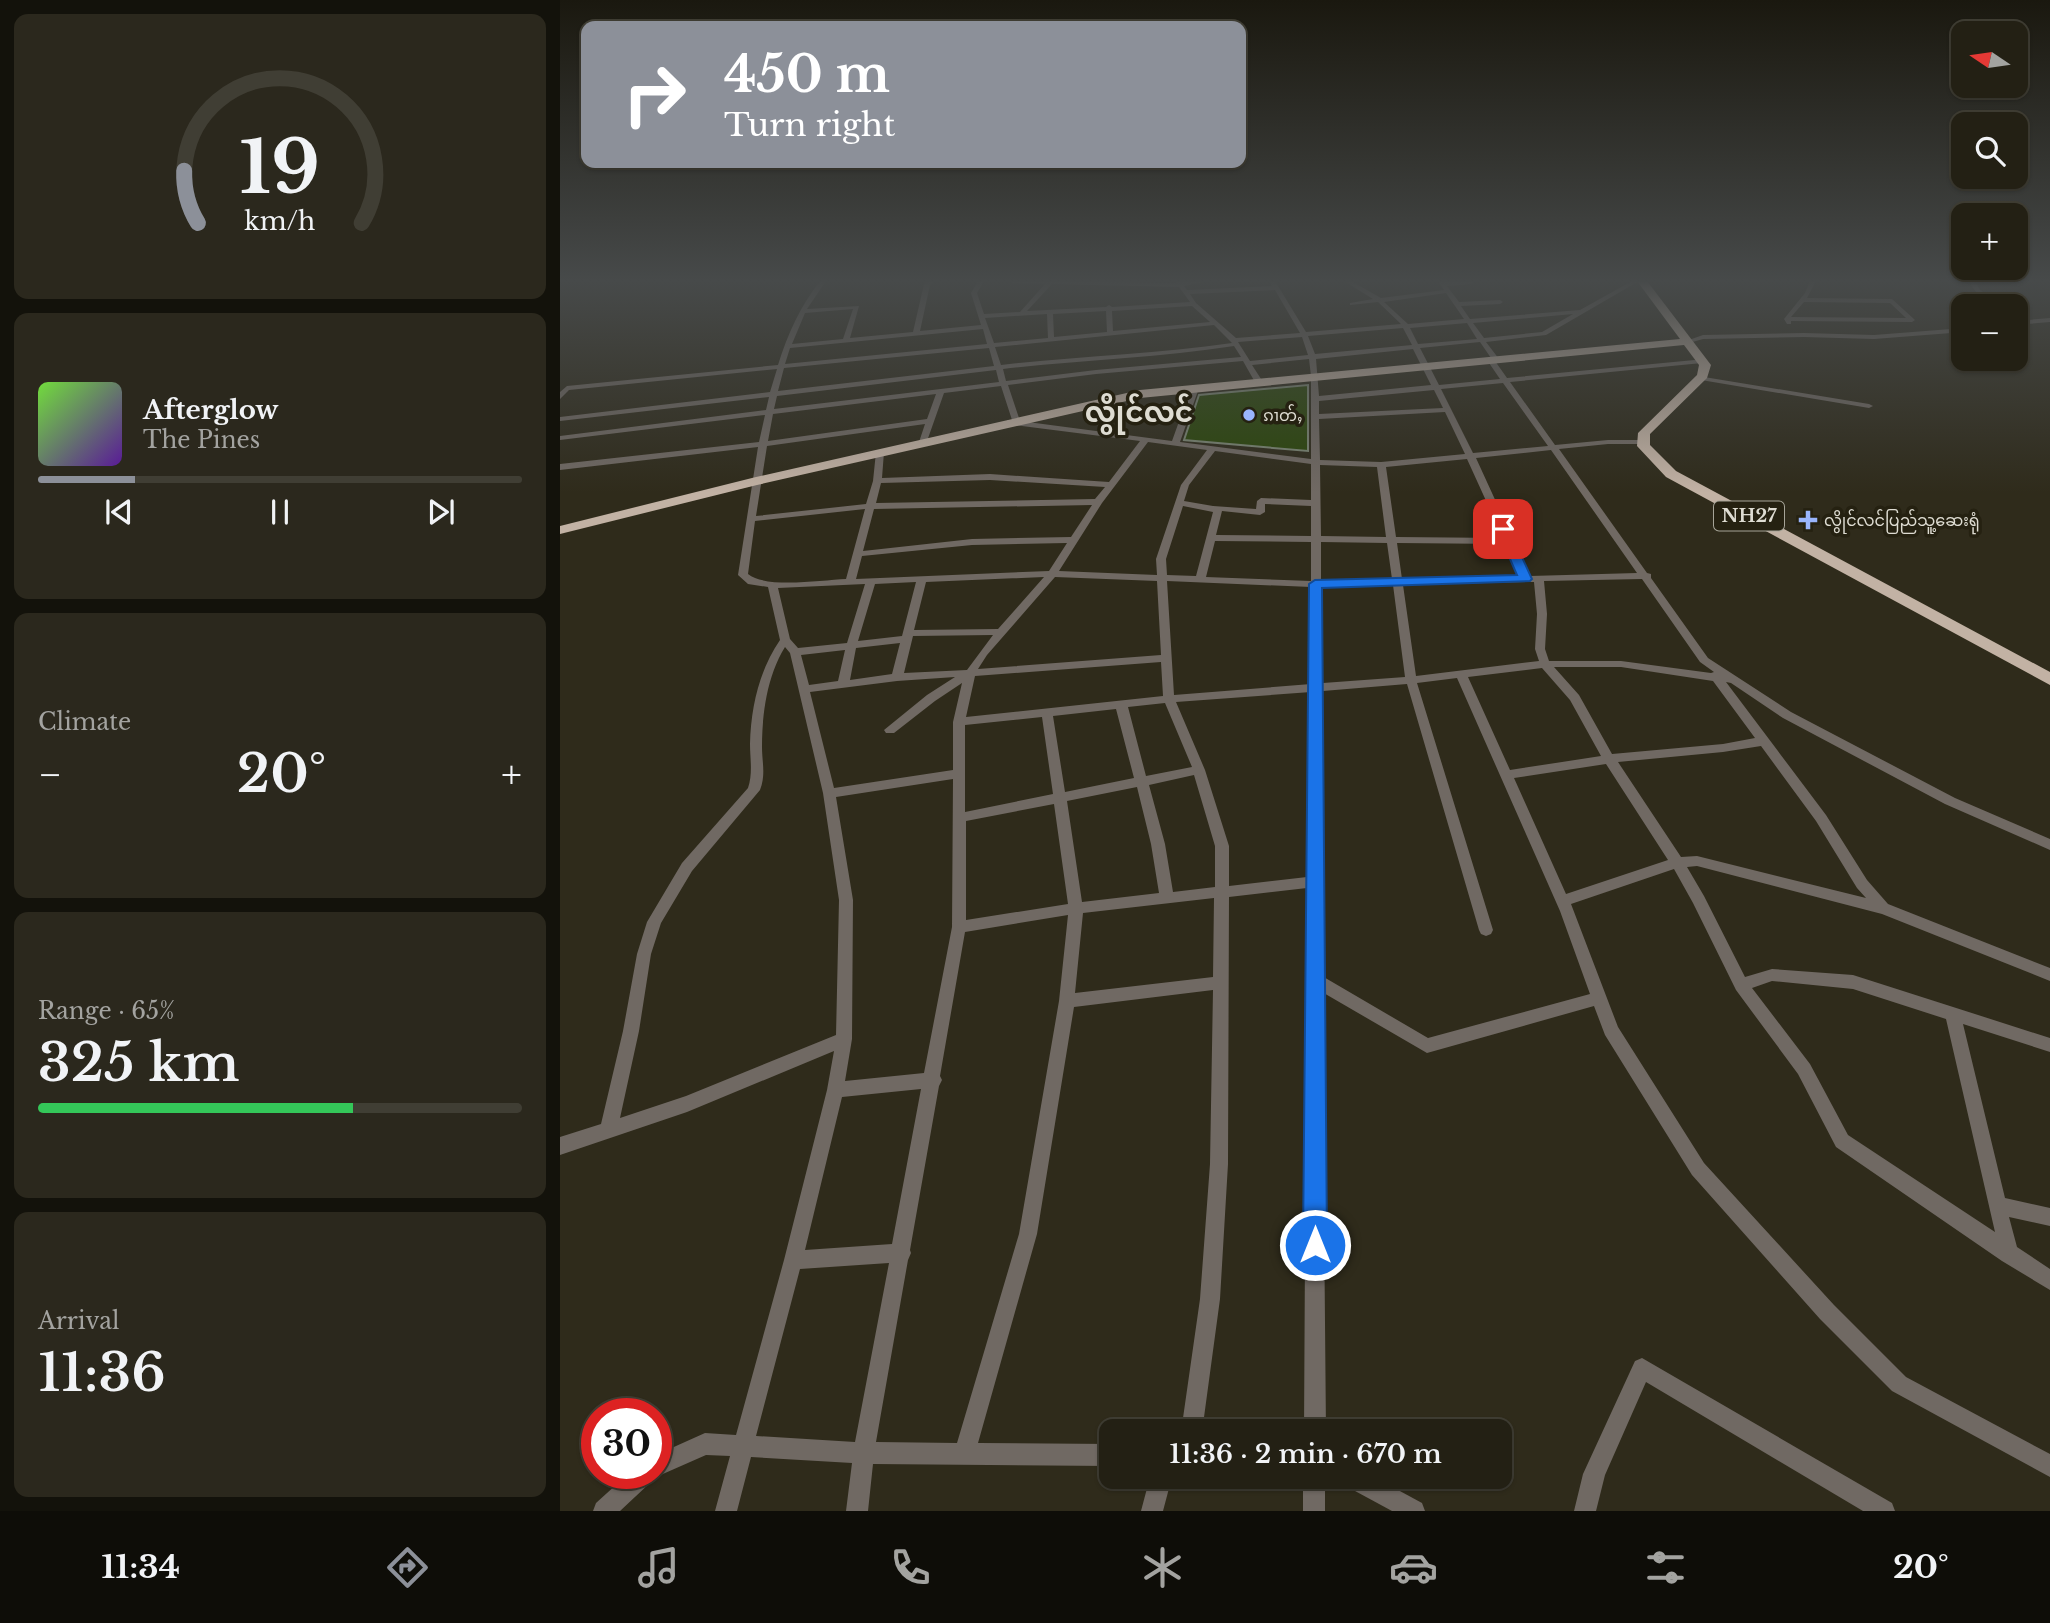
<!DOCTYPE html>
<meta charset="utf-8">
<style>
body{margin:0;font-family:"Libre Baskerville","Noto Sans Myanmar",serif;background:#2b281d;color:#f1f3f6;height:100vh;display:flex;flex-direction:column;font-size:26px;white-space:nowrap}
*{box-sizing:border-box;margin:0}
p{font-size:23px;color:#a3a3a0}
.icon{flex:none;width:38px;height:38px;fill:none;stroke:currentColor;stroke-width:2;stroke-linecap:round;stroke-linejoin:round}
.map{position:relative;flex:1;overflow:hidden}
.side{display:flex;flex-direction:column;gap:14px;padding:14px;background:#13120b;width:560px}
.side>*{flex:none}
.hud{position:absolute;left:21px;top:21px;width:665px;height:147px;border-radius:14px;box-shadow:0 2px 5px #0004,0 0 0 2px #403e34;background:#8c9099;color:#fff;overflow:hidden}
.needle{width:46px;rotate:283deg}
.fabs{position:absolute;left:1391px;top:21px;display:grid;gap:14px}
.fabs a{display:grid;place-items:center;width:77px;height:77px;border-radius:14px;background:#232014;box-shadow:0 2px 5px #0004,0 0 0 2px #403e34;font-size:35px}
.speed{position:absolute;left:21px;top:1398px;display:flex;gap:14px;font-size:35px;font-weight:700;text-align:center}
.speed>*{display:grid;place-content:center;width:91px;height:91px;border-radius:50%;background:#232014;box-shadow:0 2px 5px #0004,0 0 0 2px #403e34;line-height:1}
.speed .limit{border:10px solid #d22;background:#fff;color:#111}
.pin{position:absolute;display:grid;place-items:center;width:60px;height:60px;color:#fff;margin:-30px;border-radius:14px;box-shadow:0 4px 10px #0006}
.me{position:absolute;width:77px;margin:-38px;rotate:0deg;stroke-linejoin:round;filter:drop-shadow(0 0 5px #0008)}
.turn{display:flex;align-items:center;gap:24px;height:147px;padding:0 28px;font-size:32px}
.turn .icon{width:91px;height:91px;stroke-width:2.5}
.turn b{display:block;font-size:49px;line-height:60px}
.big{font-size:52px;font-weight:600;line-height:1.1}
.side .widget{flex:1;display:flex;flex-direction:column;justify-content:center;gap:10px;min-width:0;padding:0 24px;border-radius:14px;background:#2b281d}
.side .dial{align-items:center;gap:0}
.dial svg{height:182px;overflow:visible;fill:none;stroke:#403e34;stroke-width:7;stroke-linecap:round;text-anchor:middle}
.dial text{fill:#f1f3f6;stroke:none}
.song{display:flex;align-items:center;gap:21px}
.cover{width:84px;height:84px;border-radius:10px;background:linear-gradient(135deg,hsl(100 70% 55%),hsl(270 70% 35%))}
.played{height:7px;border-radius:4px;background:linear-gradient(90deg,#8c9099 20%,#403e34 20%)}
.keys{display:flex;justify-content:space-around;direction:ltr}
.heat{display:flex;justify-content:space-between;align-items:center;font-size:38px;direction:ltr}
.charge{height:10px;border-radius:5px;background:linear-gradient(90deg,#34c759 65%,#403e34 0)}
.trip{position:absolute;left:539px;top:1419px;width:413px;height:70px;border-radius:14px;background:#232014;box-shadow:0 2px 5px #0004,0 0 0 2px #403e34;font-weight:600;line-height:70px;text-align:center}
.menu{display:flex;height:112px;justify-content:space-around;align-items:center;background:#0e0d08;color:#a3a3a0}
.menu .icon{width:49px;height:49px}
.menu .current{color:#8c9099}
.menu b{font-size:32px;color:#f1f3f6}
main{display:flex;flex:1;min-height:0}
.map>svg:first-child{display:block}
</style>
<main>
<section class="side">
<div class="widget dial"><svg viewBox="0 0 100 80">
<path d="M14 69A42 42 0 1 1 86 69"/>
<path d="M14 69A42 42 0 0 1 8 46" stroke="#8c9099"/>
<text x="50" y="56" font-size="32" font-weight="700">19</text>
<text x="50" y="72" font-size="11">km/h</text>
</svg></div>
<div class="widget">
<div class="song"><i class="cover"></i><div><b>Afterglow</b><p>The Pines</p></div></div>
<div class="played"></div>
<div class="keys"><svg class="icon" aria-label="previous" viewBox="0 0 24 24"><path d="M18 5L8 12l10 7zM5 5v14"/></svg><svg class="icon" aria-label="pause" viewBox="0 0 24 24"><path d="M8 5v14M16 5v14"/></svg><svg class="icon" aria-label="next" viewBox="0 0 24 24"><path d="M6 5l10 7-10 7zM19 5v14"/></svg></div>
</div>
<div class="widget"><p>Climate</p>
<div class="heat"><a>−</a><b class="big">20°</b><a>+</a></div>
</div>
<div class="widget"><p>Range · 65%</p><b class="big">325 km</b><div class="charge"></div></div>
<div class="widget"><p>Arrival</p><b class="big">11:36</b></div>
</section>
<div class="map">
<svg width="1490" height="1511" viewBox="0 0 1490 1511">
<rect width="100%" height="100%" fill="#2f2b1b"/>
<polygon fill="#2b460a" stroke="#7b8573" stroke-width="2" points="748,385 748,451 624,440 639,395"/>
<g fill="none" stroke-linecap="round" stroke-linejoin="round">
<g fill="#706963" fill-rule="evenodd">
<path d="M 260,281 L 266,281 L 247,309 L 299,306 L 290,338 L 353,332 L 364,284 L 367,281 L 374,281 L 370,285 L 360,331 L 421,325 L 411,293 L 418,281 L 424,281 L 417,293 L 424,314 L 460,312 L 485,284 L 452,283 L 449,281 L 616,283 L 615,281 L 648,281 L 624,286 L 627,290 L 712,286 L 709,281 L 715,281 L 746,332 L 841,324 L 818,302 L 790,305 L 790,303 L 813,299 L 784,281 L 791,281 L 821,298 L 884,290 L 878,281 L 914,281 L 912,284 L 887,286 L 899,302 L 940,300 L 943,302 L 940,304 L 901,306 L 910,319 L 1020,310 L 1072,281 L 1079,281 L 986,335 L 926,342 L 939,359 L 935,361 L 947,378 L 1145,359 L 1146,361 L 1142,363 L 950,382 L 995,445 L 1048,440 L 1085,440 L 1085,444 L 1048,444 L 999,449 L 1087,573 L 1091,574 L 1091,578 L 1148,658 L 1231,712 L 1395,798 L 1490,839 L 1490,850 L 1385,804 L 1223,718 L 1171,683 L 1166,682 L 1266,815 L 1307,880 L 1328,904 L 1490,968 L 1490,981 L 1322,914 L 1137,866 L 1127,867 L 1144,896 L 1185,977 L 1212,969 L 1293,975 L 1490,1038 L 1490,1052 L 1403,1024 L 1445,1198 L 1490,1208 L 1490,1226 L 1449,1217 L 1457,1247 L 1490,1269 L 1490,1290 L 1442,1261 L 1276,1147 L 1238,1074 L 1176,990 L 1133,903 L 1114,869 L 1011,904 L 1058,1027 L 1144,1163 L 1274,1305 L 1346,1377 L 1490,1454 L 1490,1477 L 1332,1391 L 1260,1319 L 1132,1175 L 1045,1035 L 1034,1006 L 867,1053 L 762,992 L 766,1432 L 744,1432 L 747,888 L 669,897 L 668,1164 L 660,1299 L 642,1432 L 621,1432 L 640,1299 L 650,1164 L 653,990 L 514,1007 L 477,1234 L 418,1443 L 551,1444 L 551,1466 L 313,1464 L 308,1511 L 286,1511 L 292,1463 L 191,1457 L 177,1511 L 155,1511 L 170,1456 L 146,1455 L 96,1477 L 93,1476 L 91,1482 L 60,1511 L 33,1511 L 36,1503 L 68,1474 L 96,1474 L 96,1455 L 145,1433 L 176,1435 L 224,1260 L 267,1090 L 274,1051 L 127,1112 L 0,1155 L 0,1137 L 41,1124 L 63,1031 L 77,954 L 87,922 L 122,863 L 188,788 C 193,773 190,759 190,744 C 191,707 199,671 220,640 L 208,587 L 188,584 L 178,575 L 198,447 L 0,470 L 0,464 L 199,442 L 205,415 L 0,440 L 0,436 L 206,410 L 209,397 L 0,421 L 0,417 L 210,392 L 217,369 L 9,390 L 0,399 L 0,392 L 7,386 L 218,365 C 228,333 240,307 260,281 ZM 492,284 L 619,287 L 630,302 L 552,307 L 549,305 L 546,307 L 467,311 ZM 715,290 L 740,333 L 676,338 L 636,303 L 630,294 ZM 886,293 L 904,319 L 848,324 L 824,302 ZM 632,306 L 650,322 L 553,331 L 552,311 ZM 293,309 L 283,339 L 232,344 L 245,313 ZM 546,311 L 547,332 L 494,337 L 493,314 ZM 487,314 L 488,338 L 434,343 L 425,318 ZM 1013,314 L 982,332 L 924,338 L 913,323 ZM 907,323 L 917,339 L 858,344 L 850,328 ZM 654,325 L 672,343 C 596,354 518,356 441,365 L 435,347 ZM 843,328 L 852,345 L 755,354 L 748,336 ZM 423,329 L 427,344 L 225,364 L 230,348 ZM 742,337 L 748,355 L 690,361 L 678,342 ZM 920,342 L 931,358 L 927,360 L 940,379 L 879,385 L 860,348 ZM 674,346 L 681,357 L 536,370 L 446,381 L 443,369 C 520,360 598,358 674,346 ZM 429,348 L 434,366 L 218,391 L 224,368 ZM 853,349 L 871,385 L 759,396 L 756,359 ZM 749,359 L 751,376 L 751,459 L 620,442 L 639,388 L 635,386 L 631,388 L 612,441 L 460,421 L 448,385 L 536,374 L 683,361 L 696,384 L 699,384 L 703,382 L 692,365 ZM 436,370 L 439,382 L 214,409 L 217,396 ZM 943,383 L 988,446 L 913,453 L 881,389 ZM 441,386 L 452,420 L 447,420 L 447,424 L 580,441 L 549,482 L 430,474 L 322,478 L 324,452 L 320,450 L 316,452 L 313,481 L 306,504 L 196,516 L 207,446 L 365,424 L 359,442 L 366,444 L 384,393 ZM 874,390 L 883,408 L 759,414 L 759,401 ZM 376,394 L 367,419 L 208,441 L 213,414 ZM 885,412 L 905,454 L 821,462 L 760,460 L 759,419 ZM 588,442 L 647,450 L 621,485 L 596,559 L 597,575 L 499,571 L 542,503 ZM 991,450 L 1077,573 L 970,576 L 916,458 ZM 655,451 L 751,464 L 751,500 L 701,498 L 697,501 L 696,509 L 653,506 L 624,501 L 629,485 ZM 907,459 L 943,538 L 836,537 L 826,467 ZM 760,465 L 817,467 L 826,537 L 761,536 ZM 430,480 L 545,487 L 535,499 L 316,503 L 321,483 ZM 705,504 L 751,506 L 751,536 L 656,535 L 662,511 L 700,515 L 705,512 ZM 532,505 L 511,537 L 412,539 L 303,551 L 314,509 ZM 623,506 L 653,512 L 636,576 L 607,575 L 606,559 ZM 305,509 L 286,579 C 261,580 207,589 188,574 L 195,521 ZM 655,541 L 751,542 L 751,581 L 646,577 ZM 761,542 L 827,543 L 832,579 L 761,581 ZM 507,543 L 489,571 L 296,579 L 302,556 L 412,545 ZM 837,543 L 945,544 L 960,576 L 842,579 ZM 484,577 L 438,629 L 354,630 L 366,582 ZM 495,577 L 597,581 L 601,655 L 418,669 L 427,655 ZM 1082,579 L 1140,662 L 1154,672 L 1151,673 L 1061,661 L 989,661 L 985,649 L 987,614 L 984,581 ZM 607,581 L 751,587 L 751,684 L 614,695 ZM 356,582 L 342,636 L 298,641 L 315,584 ZM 966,582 L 974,582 L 977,614 L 975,649 L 979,661 L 856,676 L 843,585 ZM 305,584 L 287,643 L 238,648 L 230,639 L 218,588 ZM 833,585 L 845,677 L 763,683 L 761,587 ZM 433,635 L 407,670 L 344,673 L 353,636 ZM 340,643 L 332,674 L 290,680 L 296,648 ZM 225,647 L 230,653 L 263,793 L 279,900 L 276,1035 L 126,1096 L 60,1118 L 79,1031 L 91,954 L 101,923 L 132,871 L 200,790 C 206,775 202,762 202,747 C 202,714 207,676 225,647 ZM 285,650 L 278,681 L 249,685 L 241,655 ZM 601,662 L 603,696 L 406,717 L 415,676 ZM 994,667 L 1061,667 L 1153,681 L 1195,738 L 1163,744 L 1052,754 L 1019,695 ZM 982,668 L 1010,700 L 1041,756 L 950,770 L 908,677 ZM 395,677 L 367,695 L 324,730 L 326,733 L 334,733 L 375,701 L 402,683 L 393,722 L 393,770 L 274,788 L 250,692 L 337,681 ZM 897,678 L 1000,911 L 1030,994 L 868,1038 L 762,976 L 763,691 L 847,684 L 919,930 L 921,934 L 926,936 L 931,934 L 933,930 L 857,683 ZM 751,692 L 747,877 L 669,886 L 669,846 L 645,770 L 616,702 ZM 605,703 L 632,767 L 586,776 L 568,707 ZM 556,709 L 574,778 L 505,792 L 493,716 ZM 482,717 L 493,794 L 405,812 L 405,725 ZM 1201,746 L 1256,821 L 1297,888 L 1306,898 L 1137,856 L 1121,857 L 1058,762 L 1163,752 ZM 1046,764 L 1108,860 L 1006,894 L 954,778 ZM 634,775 L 655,846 L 655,887 L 613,892 L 605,844 L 589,785 ZM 393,779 L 392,927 L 364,1073 L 285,1081 L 292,1039 L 293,900 L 276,797 ZM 577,787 L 591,844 L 599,893 L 522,902 L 507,801 ZM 494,804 L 508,904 L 406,920 L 406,821 ZM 654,898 L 653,977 L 515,993 L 523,913 ZM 508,915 L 499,1001 L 459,1234 L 397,1443 L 316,1442 L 348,1260 L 351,1253 L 350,1250 L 379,1086 L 382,1080 L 380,1076 L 405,932 ZM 1212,981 L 1293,989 L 1386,1019 L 1435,1232 L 1288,1135 L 1250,1064 L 1192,988 ZM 361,1089 L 332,1244 L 245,1250 L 282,1097 ZM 329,1263 L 295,1442 L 196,1436 L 240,1269 Z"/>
<path d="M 1250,281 L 1256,281 L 1247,298 L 1332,299 L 1355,320 L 1352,322 L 1231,321 L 1231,324 L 1227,324 L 1224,319 L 1245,293 ZM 1244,302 L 1330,303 L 1346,318 L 1231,317 Z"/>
<path d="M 1409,281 L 1415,281 L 1420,290 L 1445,306 C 1430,306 1415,294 1409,281 Z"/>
<polygon points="1490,318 1490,322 1456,325 1456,321"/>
<polygon points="1404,328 1404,332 1314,339 1244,337 1143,339 1129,343 1126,341 1143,335 1244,333 1314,335"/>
<polygon points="1138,376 1309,404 1313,406 1309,408 1141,380 1138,380"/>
<polygon points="1082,1358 1332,1503 1335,1511 1303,1511 1086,1382 1045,1475 1036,1511 1014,1511 1023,1474 1075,1361"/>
<polygon points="590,1477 612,1477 603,1511 581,1511"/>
<rect x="743" y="1477" width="22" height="34"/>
<polygon points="781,1477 814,1477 862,1503 865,1511 832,1511 784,1485"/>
</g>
<polygon fill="#c2b2a4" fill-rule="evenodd" points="1077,281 1087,281 1151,365 1147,378 1090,434 1090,445 1116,471 1490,672 1490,685 1106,477 1077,446 1078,433 1137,375 1139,365 1124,345 580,398 197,485 0,534 0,526 196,477 580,390 1120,339"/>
</g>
<linearGradient id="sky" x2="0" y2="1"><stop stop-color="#1a180f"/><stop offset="0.57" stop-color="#474a4a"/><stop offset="1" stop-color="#474a4a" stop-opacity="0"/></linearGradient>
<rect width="1490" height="493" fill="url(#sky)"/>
<polygon fill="#1a73e8" stroke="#114b97" stroke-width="2" points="943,525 949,529 972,579 970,581 762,588 767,1245 763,1254 755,1257 746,1254 743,1245 749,584 755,580 957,575 937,529"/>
<g fill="#99b5fd" stroke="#252111" stroke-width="2.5">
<circle cx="689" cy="415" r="7"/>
<path d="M1244.5 509.5h7v7h7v7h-7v7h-7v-7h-7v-7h7z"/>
</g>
<g text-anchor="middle" stroke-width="7" stroke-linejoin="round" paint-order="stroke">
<g font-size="16" fill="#dedcd2" stroke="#252111" text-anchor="start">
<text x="703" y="421">ၵၢတ်ႇ</text>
<text x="1264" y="526">လွိုင်လင်ပြည်သူ့ဆေးရုံ</text>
</g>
<rect fill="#252111" stroke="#a6a498" stroke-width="2" x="1154" y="501.5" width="70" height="29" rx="5"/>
<g font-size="18" font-weight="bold" fill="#dedcd2">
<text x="1189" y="522">NH27</text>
</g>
<g font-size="28" font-weight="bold" fill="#dedcd2" stroke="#252111">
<text x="579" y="422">လွိုင်လင်</text>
</g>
</g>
</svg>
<div class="fabs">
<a><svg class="needle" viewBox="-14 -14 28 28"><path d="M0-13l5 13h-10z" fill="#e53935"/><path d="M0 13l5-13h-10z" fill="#a3a3a0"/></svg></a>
<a><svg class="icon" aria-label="search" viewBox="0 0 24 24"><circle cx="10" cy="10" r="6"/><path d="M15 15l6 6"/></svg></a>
<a>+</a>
<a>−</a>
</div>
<div class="speed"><div class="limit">30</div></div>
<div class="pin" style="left:943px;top:529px;background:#d93025"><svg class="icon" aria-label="arrive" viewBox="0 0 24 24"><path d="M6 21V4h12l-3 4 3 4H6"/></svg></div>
<svg class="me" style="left:755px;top:1245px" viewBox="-20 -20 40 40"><circle r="17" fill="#1a73e8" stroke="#fff" stroke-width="3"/><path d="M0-11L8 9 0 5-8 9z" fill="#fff"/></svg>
<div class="trip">11:36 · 2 min · 670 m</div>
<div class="hud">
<div class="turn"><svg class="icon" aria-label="right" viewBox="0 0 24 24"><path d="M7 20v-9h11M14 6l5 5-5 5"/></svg><div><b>450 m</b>Turn right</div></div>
</div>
</div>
</main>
<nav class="menu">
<b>11:34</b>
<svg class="icon current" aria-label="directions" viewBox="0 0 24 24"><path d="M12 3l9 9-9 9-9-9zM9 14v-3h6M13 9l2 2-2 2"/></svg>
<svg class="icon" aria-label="music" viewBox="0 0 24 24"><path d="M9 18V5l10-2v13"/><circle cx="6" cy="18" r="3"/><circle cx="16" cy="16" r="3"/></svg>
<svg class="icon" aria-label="phone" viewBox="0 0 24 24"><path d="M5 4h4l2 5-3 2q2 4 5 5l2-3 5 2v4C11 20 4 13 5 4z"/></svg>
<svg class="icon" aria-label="climate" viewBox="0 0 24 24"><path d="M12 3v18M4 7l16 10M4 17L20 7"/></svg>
<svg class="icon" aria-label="car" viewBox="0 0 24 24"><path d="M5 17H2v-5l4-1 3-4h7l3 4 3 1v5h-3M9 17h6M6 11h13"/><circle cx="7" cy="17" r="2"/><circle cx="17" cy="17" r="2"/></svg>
<svg class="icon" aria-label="filters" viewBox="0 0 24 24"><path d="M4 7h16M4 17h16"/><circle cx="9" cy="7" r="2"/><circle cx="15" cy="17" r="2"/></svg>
<b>20°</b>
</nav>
